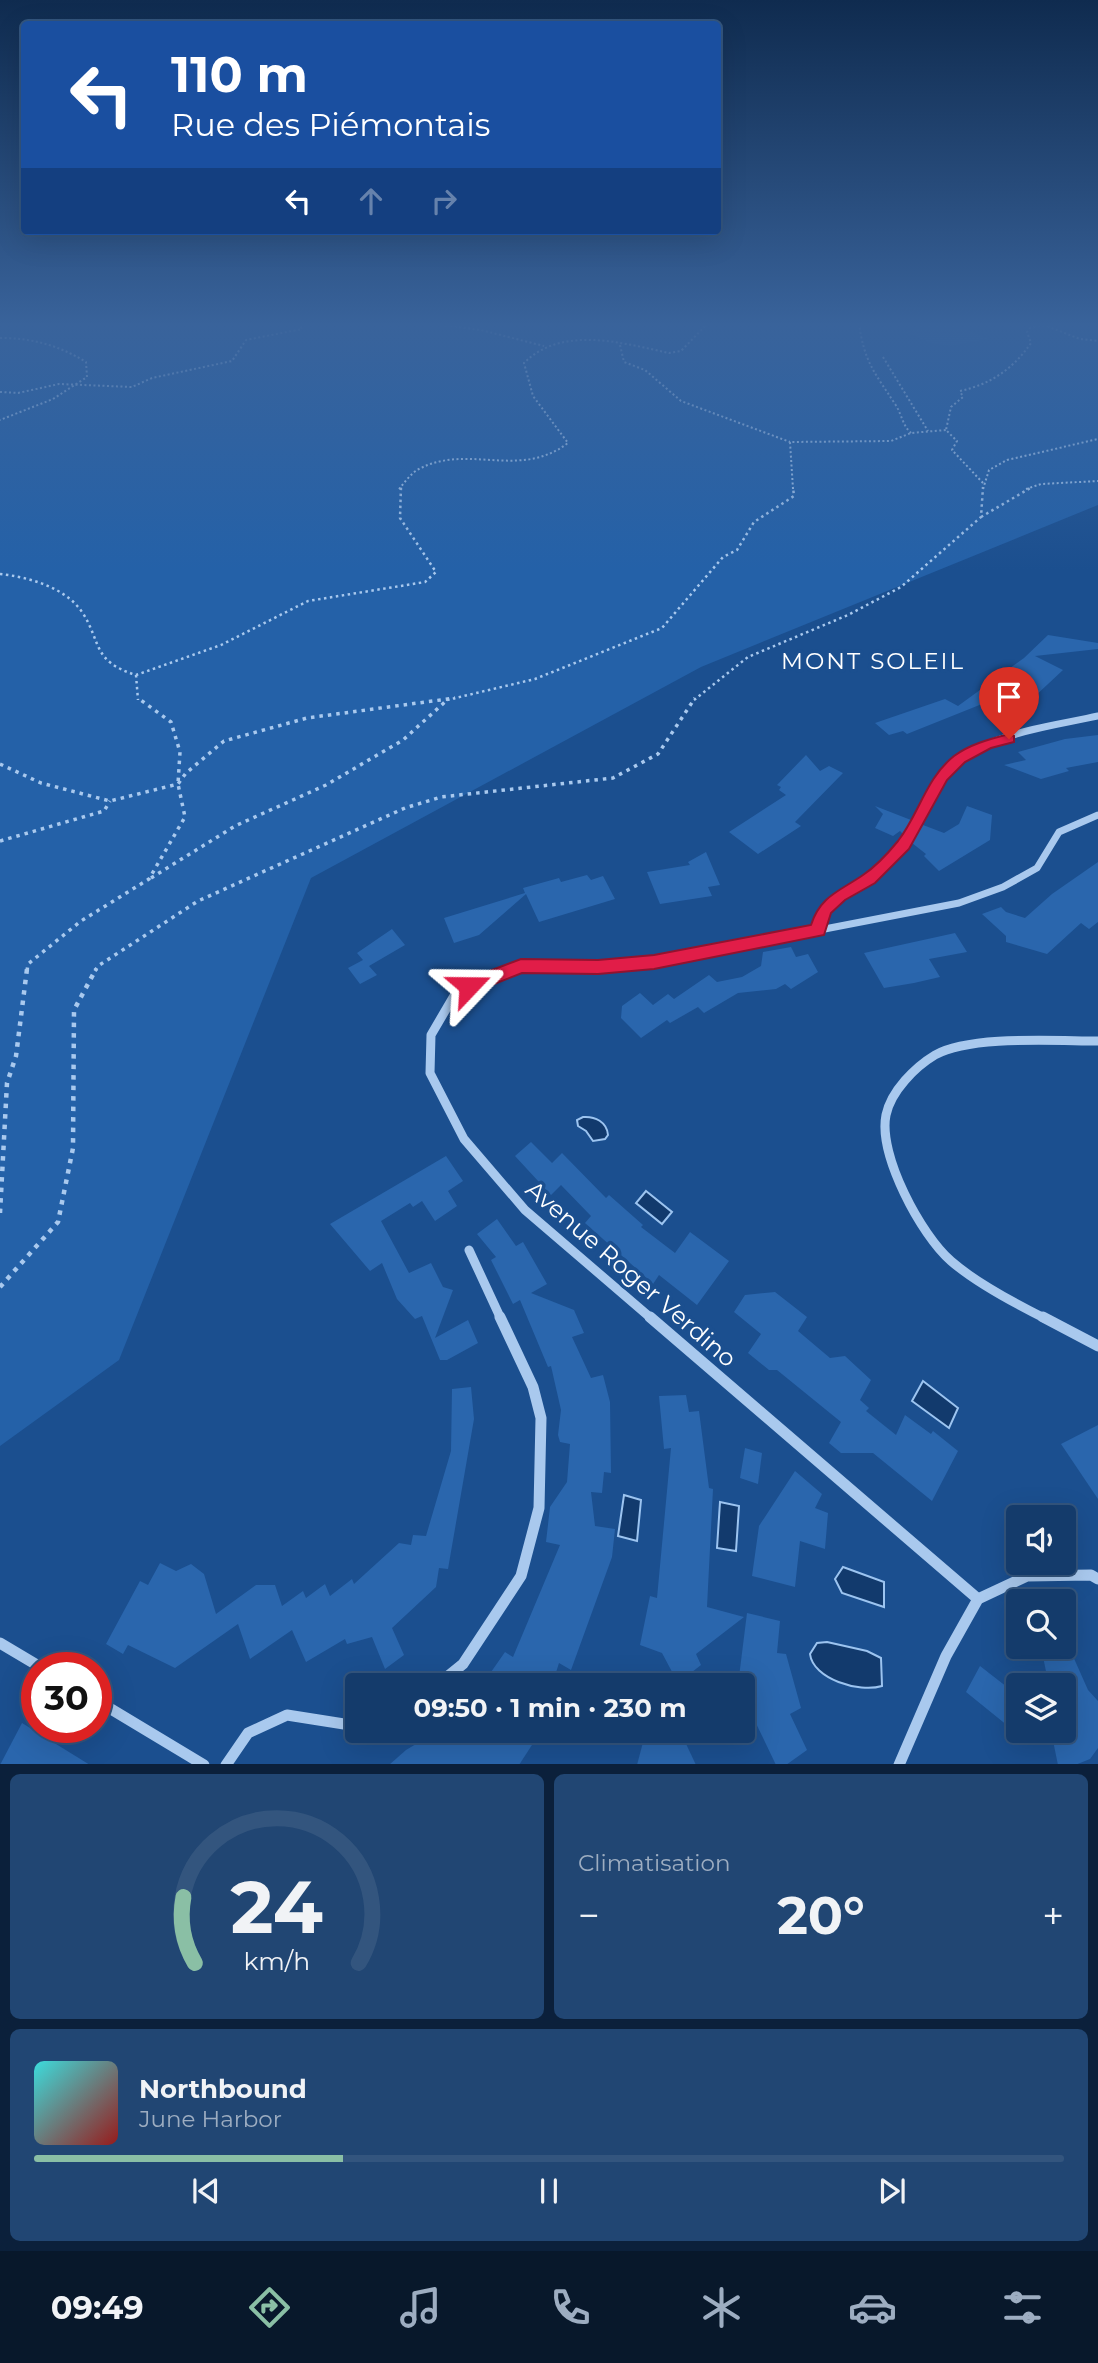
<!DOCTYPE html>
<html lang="fr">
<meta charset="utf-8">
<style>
body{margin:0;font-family:Montserrat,sans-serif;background:#214673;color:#f1f3f6;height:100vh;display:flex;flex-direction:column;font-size:26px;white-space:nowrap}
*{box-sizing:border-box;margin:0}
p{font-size:23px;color:#9dadc1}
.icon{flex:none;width:38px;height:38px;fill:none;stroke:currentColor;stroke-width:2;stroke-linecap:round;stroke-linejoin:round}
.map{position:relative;height:1764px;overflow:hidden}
.panel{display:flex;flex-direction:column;gap:10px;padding:10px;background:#0b203b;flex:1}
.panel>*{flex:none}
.hud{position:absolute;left:21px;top:21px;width:700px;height:214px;border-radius:7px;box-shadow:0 7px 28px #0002,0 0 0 2px #33557e;background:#1a4fa0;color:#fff;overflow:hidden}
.fabs{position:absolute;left:1006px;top:1505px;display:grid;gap:14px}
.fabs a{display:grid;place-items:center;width:70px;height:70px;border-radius:7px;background:#143b6b;box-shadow:0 7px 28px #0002,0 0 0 2px #33557e;font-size:35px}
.speed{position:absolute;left:21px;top:1652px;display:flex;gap:14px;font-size:35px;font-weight:700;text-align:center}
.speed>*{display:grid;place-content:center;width:91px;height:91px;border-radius:50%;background:#143b6b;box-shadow:0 7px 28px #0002,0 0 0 2px #33557e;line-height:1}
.speed .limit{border:10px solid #d22;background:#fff;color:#111}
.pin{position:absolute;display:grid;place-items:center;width:60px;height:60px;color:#fff;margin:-72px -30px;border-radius:50% 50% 50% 0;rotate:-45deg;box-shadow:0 0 7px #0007}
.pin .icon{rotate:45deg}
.me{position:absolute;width:77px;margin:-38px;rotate:67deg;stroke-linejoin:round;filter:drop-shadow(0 0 5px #0008)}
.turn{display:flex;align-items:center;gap:24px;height:147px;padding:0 35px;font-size:32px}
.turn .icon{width:91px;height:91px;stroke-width:2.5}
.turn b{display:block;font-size:49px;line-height:60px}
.lanes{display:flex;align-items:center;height:66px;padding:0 35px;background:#0003;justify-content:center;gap:35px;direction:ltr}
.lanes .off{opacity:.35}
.big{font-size:52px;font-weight:700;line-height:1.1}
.panel .tile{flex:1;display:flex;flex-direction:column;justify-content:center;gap:10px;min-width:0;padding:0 24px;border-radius:10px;background:#214673}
.panel .dial{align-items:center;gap:0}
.dial svg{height:182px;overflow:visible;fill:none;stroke:#33557e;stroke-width:7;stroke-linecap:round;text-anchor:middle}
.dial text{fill:#f1f3f6;stroke:none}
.song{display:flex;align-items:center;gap:21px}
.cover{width:84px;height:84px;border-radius:10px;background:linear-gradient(135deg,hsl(180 70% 55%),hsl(0 70% 35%))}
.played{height:7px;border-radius:4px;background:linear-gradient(90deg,#8abfa5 30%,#33557e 30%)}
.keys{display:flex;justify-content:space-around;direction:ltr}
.heat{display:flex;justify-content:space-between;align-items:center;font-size:38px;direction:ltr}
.panel .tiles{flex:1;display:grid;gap:10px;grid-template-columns:1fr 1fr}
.tile:last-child{grid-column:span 2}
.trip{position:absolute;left:345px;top:1673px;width:410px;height:70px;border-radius:7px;background:#143b6b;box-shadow:0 7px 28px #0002,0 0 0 2px #33557e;font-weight:700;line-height:70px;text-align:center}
.menu{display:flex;height:112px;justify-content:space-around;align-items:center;background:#08182b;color:#9dadc1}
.menu .icon{width:49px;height:49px}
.menu .selected{color:#8abfa5}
.menu b{font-size:32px;color:#f1f3f6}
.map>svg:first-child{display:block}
</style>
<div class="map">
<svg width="1098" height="1765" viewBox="0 0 1098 1765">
<rect width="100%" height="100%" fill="#1b4f8f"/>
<polygon fill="#2461a8" points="0,323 1098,323 1098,505 701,667 311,878 119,1360 0,1446"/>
<g fill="#123a6d" stroke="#9cc4f0" stroke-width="2">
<path d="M 583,1117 C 595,1116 607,1122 608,1135 L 605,1139 L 593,1141 L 586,1131 L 578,1126 L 577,1120 Z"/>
<polygon points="646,1191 672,1212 662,1224 636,1203"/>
<polygon points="923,1381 958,1408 949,1428 912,1401"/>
<polygon points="624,1495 641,1500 637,1541 618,1536"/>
<polygon points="720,1502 739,1506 736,1551 717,1548"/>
<polygon points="843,1567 884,1582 884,1607 842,1593 835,1579"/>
<path d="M 827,1642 L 867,1651 L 881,1658 L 882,1686 C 859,1693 813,1679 810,1654 L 817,1643 Z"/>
</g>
<g fill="#2a66ad">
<polygon points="941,323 960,327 989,339 950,346 931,343 905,332 925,325"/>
<polygon points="1048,635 1098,643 1098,649 1035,656 1063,670 1017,713 992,700 907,734 903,731 889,735 875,723 945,699 958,706 1024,658"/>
<polygon points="1098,735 1098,762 1066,768 1069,771 1041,779 1004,765 1026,760 1018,752 1065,739"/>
<polygon points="806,755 820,771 829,766 843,773 795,822 801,826 758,854 729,832 786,795 779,790 781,787 777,785"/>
<polygon points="875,806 911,820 903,834 900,831 893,836 875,828 883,814"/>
<polygon points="967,806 992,815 990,840 939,871 924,856 926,854 912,843 923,825 944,833 959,824"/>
<polygon points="706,852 720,885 708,887 712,896 660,904 647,872 690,865 688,862"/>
<polygon points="1098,862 1098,922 1089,929 1081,923 1047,954 1006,942 1006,936 982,914 1001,907 1006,912 1025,918 1052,894"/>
<polygon points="587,875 591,880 603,876 615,899 539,922 526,894 479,935 454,943 444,918 525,893 523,888 559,878 561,882"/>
<polygon points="392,929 405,945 369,966 377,975 360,984 348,968 363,960 357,953"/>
<polygon points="955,933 967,952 929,959 940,977 914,983 884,988 864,953"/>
<polygon points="791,947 796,957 808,954 818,972 791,989 785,984 776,989 738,993 704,1013 698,1007 670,1023 667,1020 641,1038 621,1018 622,1006 640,993 653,1005 668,994 674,999 709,975 717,982 742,977 761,966 763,952"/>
<polygon points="531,1142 552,1163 562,1153 606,1198 609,1195 643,1225 641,1227 675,1253 690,1232 729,1261 697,1305 659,1275 653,1284 639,1271 585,1223 591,1216 561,1185 551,1195 515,1156"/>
<polygon points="446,1156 463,1181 448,1191 457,1206 435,1221 422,1201 413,1207 410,1203 381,1221 409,1273 431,1263 443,1287 453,1290 435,1338 468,1320 478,1343 447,1360 440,1360 422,1316 415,1319 397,1299 382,1263 370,1271 330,1224"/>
<polygon points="497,1219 516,1246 523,1242 547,1284 531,1293 574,1310 584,1333 572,1337 591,1378 603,1375 610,1402 611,1473 604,1472 602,1493 591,1492 595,1526 615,1529 612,1557 571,1670 559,1663 552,1685 482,1685 505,1652 513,1657 560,1545 546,1542 550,1507 567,1482 570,1444 560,1442 558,1435 561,1410 551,1366 548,1367 520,1300 513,1304 491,1260 496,1257 477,1234"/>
<polygon points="775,1292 807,1317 798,1331 830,1358 845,1356 871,1380 860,1400 869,1408 866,1411 896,1435 905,1415 931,1434 933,1431 958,1451 932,1501 873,1453 841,1453 829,1443 841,1422 777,1370 769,1370 748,1353 761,1334 734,1312 745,1295"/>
<polygon points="471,1387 474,1419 448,1569 439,1568 436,1587 392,1628 404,1655 385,1669 372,1637 347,1644 345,1639 306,1662 292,1630 250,1659 238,1624 175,1668 128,1645 123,1654 106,1644 140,1581 148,1585 160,1563 176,1571 191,1564 204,1574 216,1614 256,1585 275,1585 282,1606 303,1591 306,1598 325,1584 330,1596 352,1579 354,1584 399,1543 411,1545 413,1535 426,1536 451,1451 452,1389"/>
<polygon points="686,1395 689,1412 699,1411 709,1488 713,1489 707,1607 744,1617 696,1654 701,1665 678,1683 662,1653 640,1645 650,1596 657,1598 671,1448 664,1449 659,1396"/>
<polygon points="1098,1425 1098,1499 1061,1444"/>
<polygon points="745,1448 762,1453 758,1484 740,1478"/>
<polygon points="795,1471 822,1494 815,1508 828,1513 825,1549 800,1541 795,1587 752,1576 759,1526"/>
<polygon points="747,1613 780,1621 777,1653 786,1654 801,1708 790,1714 807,1750 786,1765 776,1765 742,1694 742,1685 738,1685"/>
<polygon points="1041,1647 1063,1647 1072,1654 1088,1690 1098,1701 1098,1748 1090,1759 1075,1765 1058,1765 1051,1731 1064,1731 1064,1698 1069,1699 1064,1695 1064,1685 1053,1685 1048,1681"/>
<polygon points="980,1666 1007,1687 1018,1690 1008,1726 966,1692"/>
<polygon points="22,1723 90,1765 0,1765"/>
<polygon points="438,1731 541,1731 519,1765 389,1765 406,1750"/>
<polygon points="646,1731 680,1731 696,1765 637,1765"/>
</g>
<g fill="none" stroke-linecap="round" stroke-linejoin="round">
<g stroke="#a9c9ee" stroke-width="2" stroke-dasharray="2 2.5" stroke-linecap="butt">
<polyline points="428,323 481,330 544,346"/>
<path d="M 859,323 C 864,362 875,373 895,404 C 902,414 902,425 911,433"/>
<polyline points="1039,323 1080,339 1098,341"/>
<path d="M 0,338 C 32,338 58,345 86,362 L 87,377 L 53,399 L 0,420"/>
<polyline points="620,345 624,362 645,370 681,401 790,442"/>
<polyline points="883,357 928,431"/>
<polyline points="0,392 18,393 59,384 132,387 152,378 232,361 246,340 302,329 299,323"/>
<path d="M 983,483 L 952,450 L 957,441 L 946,430 L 951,407 L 963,397 L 960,391 C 991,384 1013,369 1031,343 L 1027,332 L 1030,328 L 1044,325"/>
<path d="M 399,489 C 405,482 411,473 419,469 C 468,443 519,480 568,443 L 533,396 L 524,363 C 562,325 622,343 669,353 L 681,351 L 708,323"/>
<polyline points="793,489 790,442 891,441 911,433 946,430"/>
<polyline points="983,489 989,470 1007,460 1098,439"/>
<polyline points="1026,489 1041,484 1098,481"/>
</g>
<g stroke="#a9c9ee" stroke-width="2.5" stroke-dasharray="2.5 3.5" stroke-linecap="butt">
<polyline points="981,517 1032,487"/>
<path d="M 0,574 C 28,577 65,587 82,612 C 102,642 91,661 136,675 L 221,645 L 308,601 L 425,582 L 436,572 L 400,518 L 401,487"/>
<polyline points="136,675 138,700"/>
<polyline points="447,700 535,679 662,628 723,557 737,550 754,522 794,496 793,487"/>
<polyline points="694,700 748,657 848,615 901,587 981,517 983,487"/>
</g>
<g stroke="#a9c9ee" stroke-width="3.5" stroke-dasharray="3.5 5" stroke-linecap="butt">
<polyline points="0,764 41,783 110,801 178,784 186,773 224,741 307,718 455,698"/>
<polyline points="0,841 104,811 110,801"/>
<polyline points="151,878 235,826 326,785 403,740 446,701"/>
<polyline points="27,971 28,964 81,921 149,879 185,817 178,784 180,752 171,722 138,698"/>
<polyline points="95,971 98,966 198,901 405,808 441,797 613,778 658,754 695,698"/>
</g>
<g stroke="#a9c9ee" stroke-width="4.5" stroke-dasharray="4.5 6" stroke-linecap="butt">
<polyline points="0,1213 7,1083 16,1056 27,969"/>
<polyline points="0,1287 58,1222 73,1148 74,1010 96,969"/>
</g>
<g stroke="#a9c9ee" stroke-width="7">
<path d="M 818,930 C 832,893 870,879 897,852 C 916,833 923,805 938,783 C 971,734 1045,728 1098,716"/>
<polyline points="506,971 521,966 598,967 654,962 959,903 1003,887 1037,868 1059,832 1098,815"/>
</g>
<g stroke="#a9c9ee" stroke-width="9">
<polyline points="511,969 483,979 455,994 431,1035 430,1073 464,1139 525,1210 652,1319"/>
<polyline points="469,1250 501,1319"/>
<path d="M 1046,1319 C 1016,1304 976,1283 951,1261 C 921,1235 878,1155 886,1115 C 891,1091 915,1067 935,1055 C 970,1035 1057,1041 1098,1041"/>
</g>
<g stroke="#a9c9ee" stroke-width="11">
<polyline points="650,1317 978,1599"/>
<polyline points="1043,1317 1098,1346"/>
<polyline points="0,1643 42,1668"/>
<polyline points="437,1685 463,1664 521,1576 539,1508 541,1418 533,1387 500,1317"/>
<polyline points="96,1700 204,1765"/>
<polyline points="226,1765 248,1733 287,1715 344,1724 357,1720"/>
<polyline points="899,1765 946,1656 978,1599 1027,1576 1091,1575 1098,1579"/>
</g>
</g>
<linearGradient id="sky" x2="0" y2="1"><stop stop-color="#0f2b4f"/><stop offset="0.57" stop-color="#39639b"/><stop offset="1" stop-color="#39639b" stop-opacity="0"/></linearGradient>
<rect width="1098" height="570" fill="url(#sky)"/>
<path fill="#e11d48" stroke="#92132f" stroke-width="2" d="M 1009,734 L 1014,736 L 1014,742 L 991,748 L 965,762 L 947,780 L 909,849 L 875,883 L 845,900 L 831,913 L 824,935 L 654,969 L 598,974 L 522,973 L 469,994 L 460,986 L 463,981 L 521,959 L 598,960 L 654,955 L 811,925 C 820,896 840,891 863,875 C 875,867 889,852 898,841 C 919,814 926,778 954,756 C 970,744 990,739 1009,734 Z"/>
<g text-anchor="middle" stroke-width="7" stroke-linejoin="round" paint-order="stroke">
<g font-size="23" letter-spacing="2" fill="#fff" stroke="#1b4f8f">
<text x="873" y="669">MONT SOLEIL</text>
</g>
<g font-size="24" fill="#fff" stroke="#1b4f8f">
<text transform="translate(631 1274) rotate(41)" y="8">Avenue Roger Verdino</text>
</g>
</g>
</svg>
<div class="fabs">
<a><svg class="icon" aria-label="sound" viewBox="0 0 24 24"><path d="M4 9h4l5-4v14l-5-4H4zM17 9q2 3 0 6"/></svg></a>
<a><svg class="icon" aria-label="search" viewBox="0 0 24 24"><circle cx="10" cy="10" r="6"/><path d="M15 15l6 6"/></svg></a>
<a><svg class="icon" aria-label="layers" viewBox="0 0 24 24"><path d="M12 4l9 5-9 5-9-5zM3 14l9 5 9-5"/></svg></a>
</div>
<div class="speed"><div class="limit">30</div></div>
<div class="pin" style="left:1009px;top:739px;background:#d93025"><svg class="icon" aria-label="arrive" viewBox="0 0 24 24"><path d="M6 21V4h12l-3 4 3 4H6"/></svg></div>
<svg class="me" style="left:469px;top:986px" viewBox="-20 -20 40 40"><path d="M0-17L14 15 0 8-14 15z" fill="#e11d48" stroke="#fff" stroke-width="4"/></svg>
<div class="trip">09:50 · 1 min · 230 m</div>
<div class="hud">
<div class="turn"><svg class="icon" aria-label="left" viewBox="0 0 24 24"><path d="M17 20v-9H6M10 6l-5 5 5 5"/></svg><div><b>110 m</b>Rue des Piémontais</div></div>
<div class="lanes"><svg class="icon" aria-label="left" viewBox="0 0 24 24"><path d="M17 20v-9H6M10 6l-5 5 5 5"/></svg><svg class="icon off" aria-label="ahead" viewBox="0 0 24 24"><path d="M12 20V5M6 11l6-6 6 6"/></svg><svg class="icon off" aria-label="right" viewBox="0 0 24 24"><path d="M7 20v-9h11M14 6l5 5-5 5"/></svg></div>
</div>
</div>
<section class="panel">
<div class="tiles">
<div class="tile dial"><svg viewBox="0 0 100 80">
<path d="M14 69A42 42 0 1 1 86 69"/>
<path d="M14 69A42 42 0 0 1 9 40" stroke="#8abfa5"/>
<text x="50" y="56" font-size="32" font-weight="700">24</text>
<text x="50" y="72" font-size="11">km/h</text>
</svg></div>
<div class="tile"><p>Climatisation</p>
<div class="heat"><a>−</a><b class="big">20°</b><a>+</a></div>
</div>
<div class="tile">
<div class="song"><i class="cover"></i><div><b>Northbound</b><p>June Harbor</p></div></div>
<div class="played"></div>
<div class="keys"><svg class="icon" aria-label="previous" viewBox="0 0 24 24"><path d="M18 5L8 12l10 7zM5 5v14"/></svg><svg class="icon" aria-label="pause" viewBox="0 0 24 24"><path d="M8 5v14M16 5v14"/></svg><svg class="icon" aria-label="next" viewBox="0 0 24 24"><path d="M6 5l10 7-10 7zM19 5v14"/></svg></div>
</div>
</div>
</section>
<nav class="menu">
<b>09:49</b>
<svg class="icon selected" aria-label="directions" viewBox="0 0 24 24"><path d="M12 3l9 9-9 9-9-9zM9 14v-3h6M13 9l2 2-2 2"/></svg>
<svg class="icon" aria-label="music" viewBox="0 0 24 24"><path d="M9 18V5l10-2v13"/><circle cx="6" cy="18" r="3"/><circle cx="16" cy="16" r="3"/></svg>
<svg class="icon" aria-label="phone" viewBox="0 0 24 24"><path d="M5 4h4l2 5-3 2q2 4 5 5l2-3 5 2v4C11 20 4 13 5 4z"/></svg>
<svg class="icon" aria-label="climate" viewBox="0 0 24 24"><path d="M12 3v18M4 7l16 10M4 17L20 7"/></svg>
<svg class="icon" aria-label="car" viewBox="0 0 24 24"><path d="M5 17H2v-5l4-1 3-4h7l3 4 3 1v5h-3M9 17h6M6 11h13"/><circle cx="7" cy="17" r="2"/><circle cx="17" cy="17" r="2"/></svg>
<svg class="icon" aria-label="filters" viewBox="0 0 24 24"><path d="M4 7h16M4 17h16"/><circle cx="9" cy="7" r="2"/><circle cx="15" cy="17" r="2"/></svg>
</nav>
